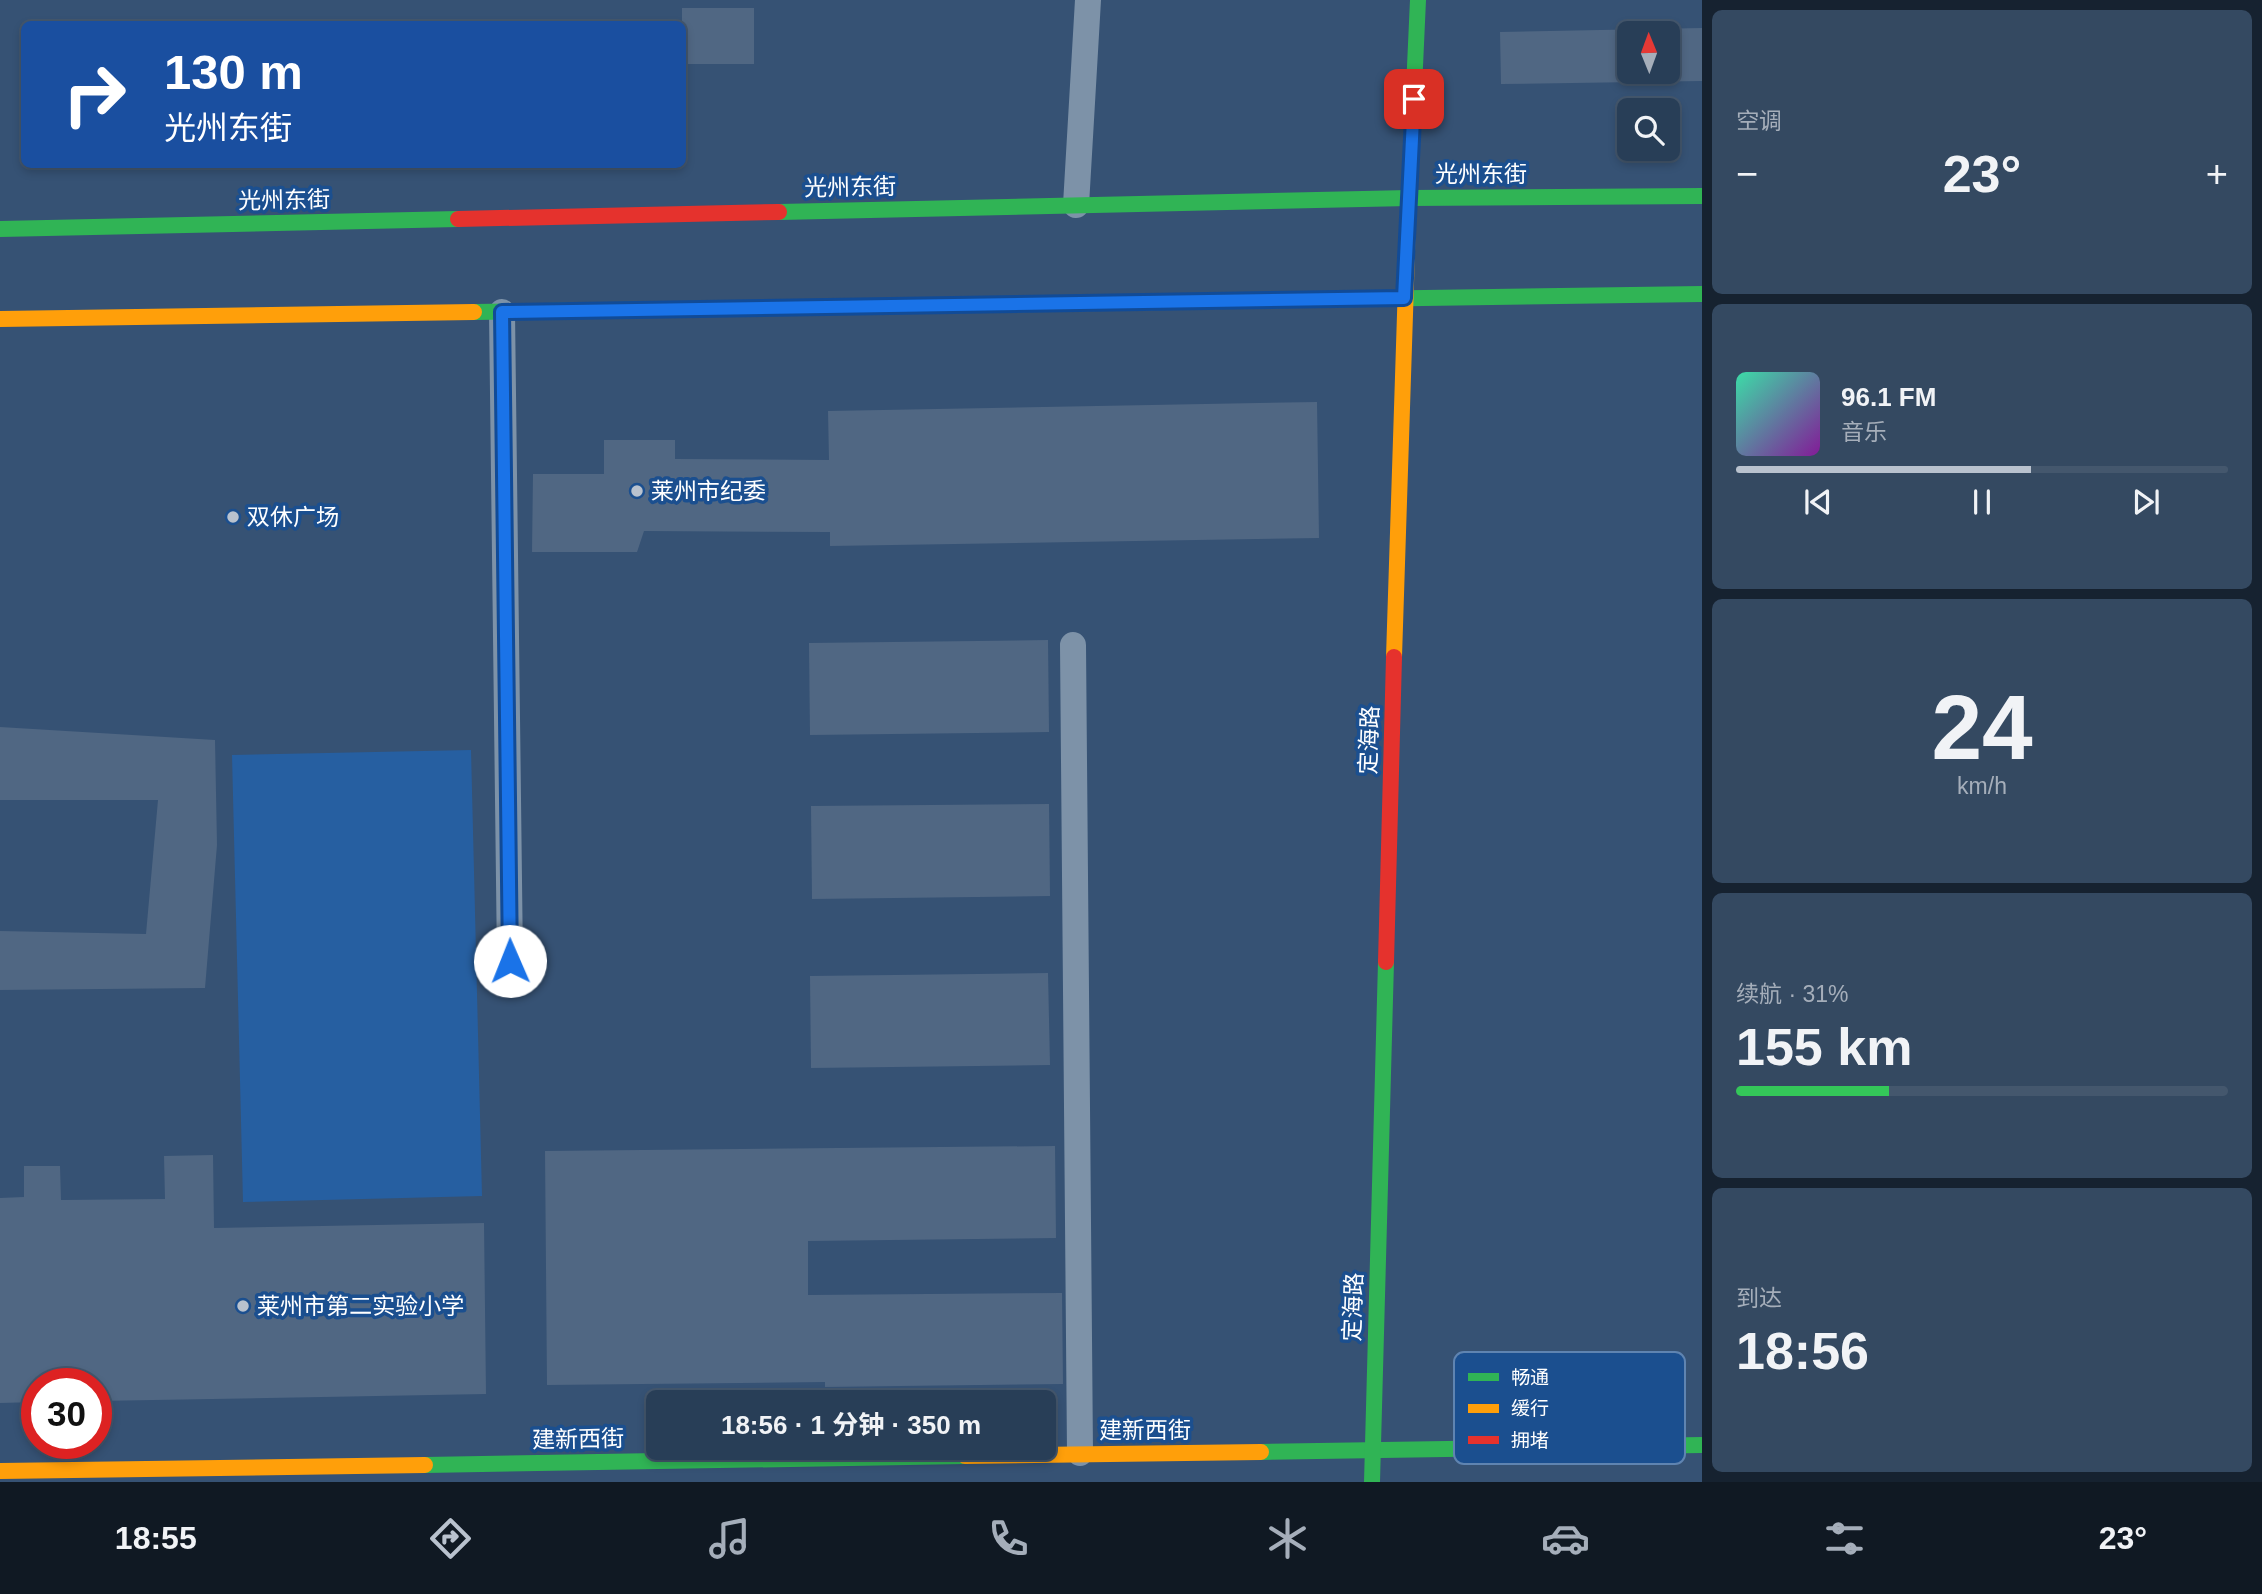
<!DOCTYPE html>
<html lang="zh">
<meta charset="utf-8">
<style>
body{margin:0;font-family:Arial,"Noto Sans SC",sans-serif;background:#344961;color:#f1f3f6;height:100vh;display:flex;flex-direction:column;font-size:26px;white-space:nowrap}
*{box-sizing:border-box;margin:0}
p{font-size:23px;color:#a5aeba}
.icon{flex:none;width:38px;height:38px;fill:none;stroke:currentColor;stroke-width:2;stroke-linecap:round;stroke-linejoin:round}
.map{position:relative;flex:1;overflow:hidden}
.drawer{display:flex;flex-direction:column;gap:10px;padding:10px;background:#162230;width:560px}
.drawer>*{flex:none}
.banner{position:absolute;left:21px;top:21px;width:665px;height:147px;border-radius:10px;box-shadow:0 4px 10px #0003,0 0 0 2px #44576d;background:#1a4fa0;color:#fff;overflow:hidden}
.needle{width:46px;rotate:359deg}
.fabs{position:absolute;left:1617px;top:21px;display:grid;gap:14px}
.fabs a{display:grid;place-items:center;width:63px;height:63px;border-radius:10px;background:#283e57;box-shadow:0 4px 10px #0003,0 0 0 2px #44576d;font-size:35px}
.speed{position:absolute;left:21px;top:1368px;display:flex;gap:14px;font-size:35px;font-weight:700;text-align:center}
.speed>*{display:grid;place-content:center;width:91px;height:91px;border-radius:50%;background:#283e57;box-shadow:0 4px 10px #0003,0 0 0 2px #44576d;line-height:1}
.speed .limit{border:10px solid #d22;background:#fff;color:#111}
.pin{position:absolute;display:grid;place-items:center;width:60px;height:60px;color:#fff;margin:-30px;border-radius:14px;box-shadow:0 4px 10px #0006}
.me{position:absolute;width:77px;margin:-38px;rotate:359deg;stroke-linejoin:round;filter:drop-shadow(0 0 5px #0008)}
.turn{display:flex;align-items:center;gap:24px;height:147px;padding:0 28px;font-size:32px}
.turn .icon{width:91px;height:91px;stroke-width:2.5}
.turn b{display:block;font-size:49px;line-height:60px}
.big{font-size:52px;font-weight:700;line-height:1.1}
.drawer .card{flex:1;display:flex;flex-direction:column;justify-content:center;gap:10px;min-width:0;padding:0 24px;border-radius:10px;background:#344961}
.drawer .dial{align-items:center;gap:0}
.dial b{font-size:91px;line-height:1}
.song{display:flex;align-items:center;gap:21px}
.cover{width:84px;height:84px;border-radius:10px;background:linear-gradient(135deg,hsl(160 70% 55%),hsl(290 70% 35%))}
.played{height:7px;border-radius:4px;background:linear-gradient(90deg,#b9c2ce 60%,#44576d 60%)}
.keys{display:flex;justify-content:space-around;direction:ltr}
.heat{display:flex;justify-content:space-between;align-items:center;font-size:38px;direction:ltr}
.charge{height:10px;border-radius:5px;background:linear-gradient(90deg,#34c759 31%,#44576d 0)}
.trip{position:absolute;left:646px;top:1390px;width:410px;height:70px;border-radius:10px;background:#283e57;box-shadow:0 4px 10px #0003,0 0 0 2px #44576d;font-weight:700;line-height:70px;text-align:center}
.menu{display:flex;height:112px;justify-content:space-around;align-items:center;background:#101923;color:#a5aeba}
.menu .icon{width:49px;height:49px}
.menu .current{color:#b9c2ce}
.menu b{font-size:32px;color:#f1f3f6}
main{display:flex;flex:1;min-height:0}
.map>svg:first-child{display:block}
</style>
<main>
<div class="map">
<svg width="1702" height="1482" viewBox="0 0 1702 1482">
<rect width="100%" height="100%" fill="#365274"/>
<polygon fill="#265fa1" points="471,750 482,1196 243,1202 232,755"/>
<g fill="#506783" fill-rule="evenodd">
<rect x="682" y="8" width="72" height="56"/>
<path d="M 1702,28 L 1702,81 L 1501,84 L 1500,32 ZM 1629,33 L 1668,33 L 1668,72 L 1629,72 Z"/>
<polygon points="1317,402 1319,538 830,546 830,532 644,531 637,552 532,552 533,474 604,474 604,440 675,440 675,459 829,460 828,411"/>
<polygon points="1048,640 1049,732 810,735 809,643"/>
<polygon points="0,727 215,740 217,845 205,988 0,990 0,931 146,934 158,800 0,800"/>
<polygon points="1049,804 1050,896 812,899 811,806"/>
<polygon points="1048,973 1050,1065 811,1068 810,976"/>
<polygon points="1055,1146 1056,1238 808,1241 808,1295 1062,1293 1063,1384 825,1387 825,1382 547,1385 545,1151"/>
<polygon points="213,1155 214,1228 484,1223 486,1394 96,1401 96,1384 37,1384 37,1402 0,1403 0,1198 24,1197 24,1166 60,1166 61,1200 165,1199 164,1156"/>
</g>
<g fill="none" stroke-linecap="round" stroke-linejoin="round">
<g stroke="#7d92a8" stroke-width="26">
<polyline points="1076,205 1088,0"/>
<polyline points="502,312 510,961"/>
<polyline points="1073,645 1080,1453"/>
</g>
<g stroke="#30b455" stroke-width="16">
<polyline points="779,212 1409,198 1702,196"/>
<polyline points="1408,221 1418,0"/>
<polyline points="0,229 458,219"/>
<polyline points="1223,301 1702,294"/>
<polyline points="474,312 897,306"/>
<polyline points="1261,1452 1702,1445"/>
<polyline points="425,1465 965,1456"/>
<polyline points="1372,1482 1386,962"/>
</g>
<g stroke="#ff9f0a" stroke-width="16">
<polyline points="897,306 1223,301"/>
<polyline points="0,319 474,312"/>
<polyline points="1394,657 1408,221"/>
<polyline points="965,1456 1261,1452"/>
<polyline points="0,1471 425,1465"/>
</g>
<g stroke="#e5322d" stroke-width="16">
<polyline points="458,219 779,212"/>
<polyline points="1386,962 1394,657"/>
</g>
</g>
<g fill="none" stroke-linecap="round" stroke-linejoin="round">
<defs>
<polyline id="route" points="510,961 502,312 1404,298 1414,99"/>
</defs>
<use href="#route" stroke="#114b97" stroke-width="18"/>
<use href="#route" stroke="#1a73e8" stroke-width="12"/>
</g>
<g fill="#b9c2ce" stroke="#1b4f8f" stroke-width="2.5">
<circle cx="637" cy="491" r="7"/>
<circle cx="233" cy="517" r="7"/>
<circle cx="243" cy="1306" r="7"/>
</g>
<g text-anchor="middle" stroke-width="7" stroke-linejoin="round" paint-order="stroke">
<g font-size="23" fill="#fff" stroke="#1b4f8f">
<text x="1481" y="182">光州东街</text>
<text transform="translate(850 187) rotate(-1)" y="8">光州东街</text>
<text transform="translate(284 200) rotate(-1)" y="8">光州东街</text>
<text transform="translate(1369 740) rotate(-88)" y="8">定海路</text>
<text transform="translate(1353 1307) rotate(-88)" y="8">定海路</text>
<text x="1145" y="1438">建新西街</text>
<text transform="translate(578 1439) rotate(-1)" y="8">建新西街</text>
</g>
<g font-size="23" fill="#fff" stroke="#1b4f8f" text-anchor="start">
<text x="651" y="499">莱州市纪委</text>
<text x="247" y="525">双休广场</text>
<text x="257" y="1314">莱州市第二实验小学</text>
</g>
</g>
<rect x="1454" y="1352" width="231" height="112" rx="10" fill="#1b4f8f" stroke="#5f84b1" stroke-width="2"/>
<rect x="1468" y="1373" width="31" height="8" fill="#30b455"/>
<rect x="1468" y="1404" width="31" height="9" fill="#ff9f0a"/>
<rect x="1468" y="1436" width="31" height="8" fill="#e5322d"/>
<g font-size="19" fill="#fff">
<text x="1511" y="1384">畅通</text>
<text x="1511" y="1415">缓行</text>
<text x="1511" y="1447">拥堵</text>
</g>
</svg>
<div class="fabs">
<a><svg class="needle" viewBox="-14 -14 28 28"><path d="M0-13l5 13h-10z" fill="#e53935"/><path d="M0 13l5-13h-10z" fill="#a5aeba"/></svg></a>
<a><svg class="icon" aria-label="search" viewBox="0 0 24 24"><circle cx="10" cy="10" r="6"/><path d="M15 15l6 6"/></svg></a>
</div>
<div class="speed"><div class="limit">30</div></div>
<div class="pin" style="left:1414px;top:99px;background:#d93025"><svg class="icon" aria-label="arrive" viewBox="0 0 24 24"><path d="M6 21V4h12l-3 4 3 4H6"/></svg></div>
<svg class="me" style="left:510px;top:961px" viewBox="-20 -20 40 40"><circle r="19" fill="#fff"/><path d="M0-13L10 11 0 6-10 11z" fill="#1a73e8"/></svg>
<div class="trip">18:56 · 1 分钟 · 350 m</div>
<div class="banner">
<div class="turn"><svg class="icon" aria-label="right" viewBox="0 0 24 24"><path d="M7 20v-9h11M14 6l5 5-5 5"/></svg><div><b>130 m</b>光州东街</div></div>
</div>
</div>
<section class="drawer">
<div class="card"><p>空调</p>
<div class="heat"><a>−</a><b class="big">23°</b><a>+</a></div>
</div>
<div class="card">
<div class="song"><i class="cover"></i><div><b>96.1 FM</b><p>音乐</p></div></div>
<div class="played"></div>
<div class="keys"><svg class="icon" aria-label="previous" viewBox="0 0 24 24"><path d="M18 5L8 12l10 7zM5 5v14"/></svg><svg class="icon" aria-label="pause" viewBox="0 0 24 24"><path d="M8 5v14M16 5v14"/></svg><svg class="icon" aria-label="next" viewBox="0 0 24 24"><path d="M6 5l10 7-10 7zM19 5v14"/></svg></div>
</div>
<div class="card dial"><b>24</b><p>km/h</p></div>
<div class="card"><p>续航 · 31%</p><b class="big">155 km</b><div class="charge"></div></div>
<div class="card"><p>到达</p><b class="big">18:56</b></div>
</section>
</main>
<nav class="menu">
<b>18:55</b>
<svg class="icon current" aria-label="directions" viewBox="0 0 24 24"><path d="M12 3l9 9-9 9-9-9zM9 14v-3h6M13 9l2 2-2 2"/></svg>
<svg class="icon" aria-label="music" viewBox="0 0 24 24"><path d="M9 18V5l10-2v13"/><circle cx="6" cy="18" r="3"/><circle cx="16" cy="16" r="3"/></svg>
<svg class="icon" aria-label="phone" viewBox="0 0 24 24"><path d="M5 4h4l2 5-3 2q2 4 5 5l2-3 5 2v4C11 20 4 13 5 4z"/></svg>
<svg class="icon" aria-label="climate" viewBox="0 0 24 24"><path d="M12 3v18M4 7l16 10M4 17L20 7"/></svg>
<svg class="icon" aria-label="car" viewBox="0 0 24 24"><path d="M5 17H2v-5l4-1 3-4h7l3 4 3 1v5h-3M9 17h6M6 11h13"/><circle cx="7" cy="17" r="2"/><circle cx="17" cy="17" r="2"/></svg>
<svg class="icon" aria-label="filters" viewBox="0 0 24 24"><path d="M4 7h16M4 17h16"/><circle cx="9" cy="7" r="2"/><circle cx="15" cy="17" r="2"/></svg>
<b>23°</b>
</nav>
